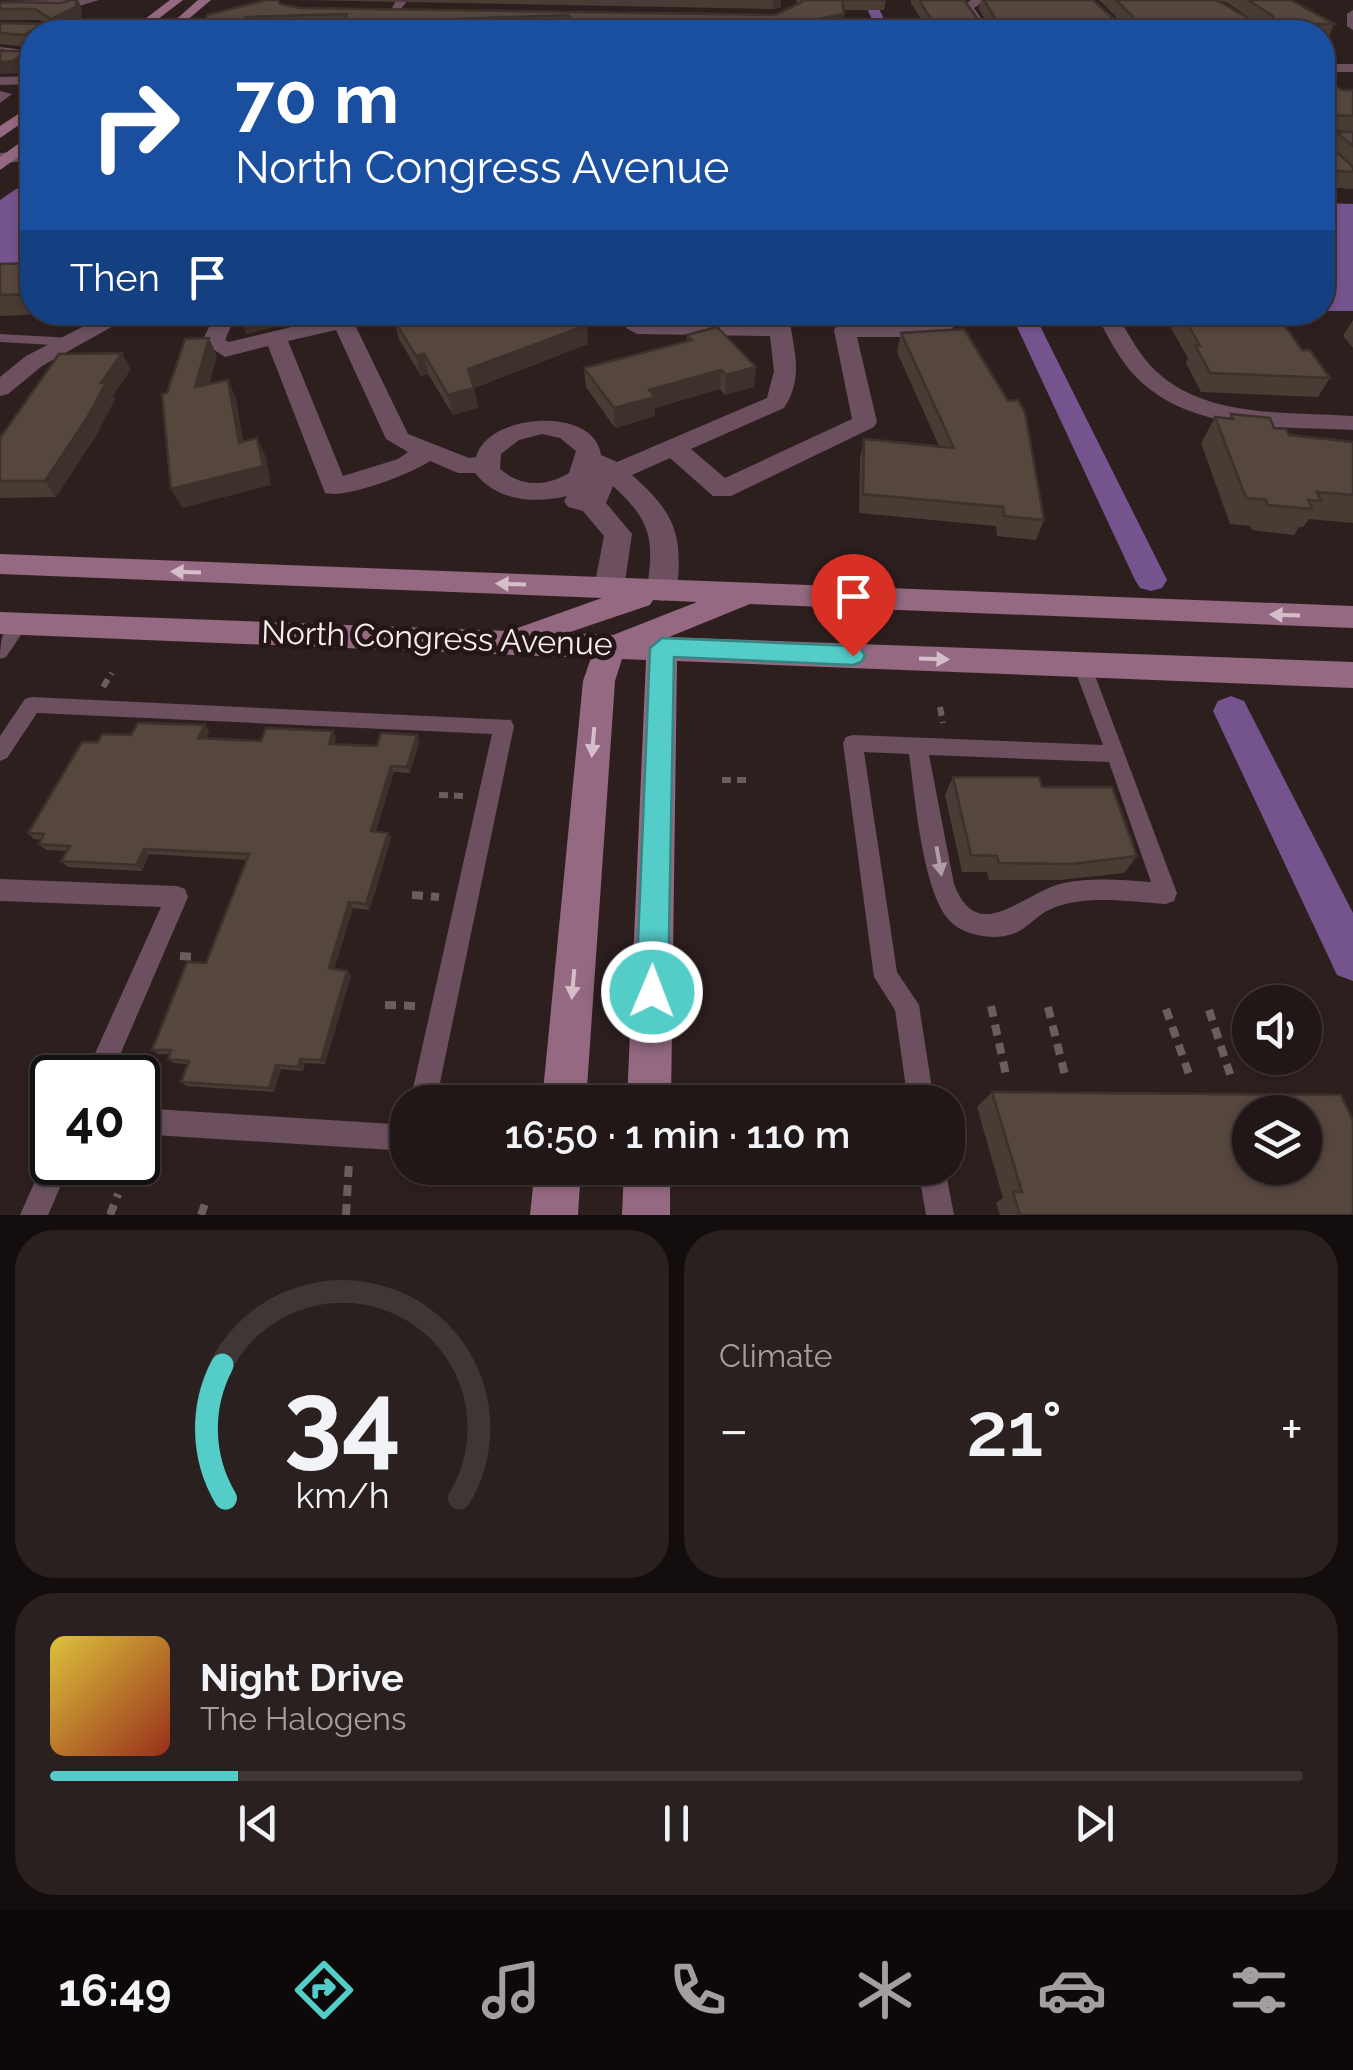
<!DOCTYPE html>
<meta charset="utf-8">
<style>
body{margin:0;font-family:Raleway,sans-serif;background:#2a2020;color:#f1f3f6;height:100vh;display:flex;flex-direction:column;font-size:38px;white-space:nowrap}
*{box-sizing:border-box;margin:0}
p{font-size:32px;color:#a29fa1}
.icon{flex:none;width:55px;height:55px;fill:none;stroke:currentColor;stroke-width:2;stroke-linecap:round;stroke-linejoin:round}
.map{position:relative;height:1215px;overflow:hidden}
.panel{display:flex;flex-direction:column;gap:15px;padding:15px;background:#130d0d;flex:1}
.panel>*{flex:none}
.top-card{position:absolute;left:20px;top:20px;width:1315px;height:305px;border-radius:40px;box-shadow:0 2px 8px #0004,0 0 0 2px #3f3636;background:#1a4fa0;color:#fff;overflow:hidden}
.fabs{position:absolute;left:1232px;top:985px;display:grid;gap:20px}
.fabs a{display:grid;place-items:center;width:90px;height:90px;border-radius:50%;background:#221717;box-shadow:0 2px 8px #0004,0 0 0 2px #3f3636;font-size:50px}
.speed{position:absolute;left:30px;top:1055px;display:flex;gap:20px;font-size:50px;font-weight:700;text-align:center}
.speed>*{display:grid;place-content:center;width:130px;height:130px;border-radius:50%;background:#221717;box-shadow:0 2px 8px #0004,0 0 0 2px #3f3636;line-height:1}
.speed .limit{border:5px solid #111;border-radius:15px;background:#fff;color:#111}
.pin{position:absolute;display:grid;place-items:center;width:85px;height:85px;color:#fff;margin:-102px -42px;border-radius:50% 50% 50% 0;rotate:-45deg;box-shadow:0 0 10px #0007}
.pin .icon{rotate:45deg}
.me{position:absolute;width:110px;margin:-55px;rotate:1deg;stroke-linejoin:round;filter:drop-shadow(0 0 8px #0008)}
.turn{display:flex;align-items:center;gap:35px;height:210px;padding:0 50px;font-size:45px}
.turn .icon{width:130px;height:130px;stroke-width:2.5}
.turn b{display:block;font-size:70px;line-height:85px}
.then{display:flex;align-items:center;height:95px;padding:0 50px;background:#0003;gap:20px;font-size:38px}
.big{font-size:75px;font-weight:600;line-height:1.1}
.panel .tile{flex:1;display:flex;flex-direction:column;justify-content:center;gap:15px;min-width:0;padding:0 35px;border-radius:40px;background:#2a2020}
.panel .dial{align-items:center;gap:0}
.dial svg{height:260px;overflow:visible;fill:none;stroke:#3f3636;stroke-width:7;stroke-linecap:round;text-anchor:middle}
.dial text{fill:#f1f3f6;stroke:none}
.song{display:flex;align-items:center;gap:30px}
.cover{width:120px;height:120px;border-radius:15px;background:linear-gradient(135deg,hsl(50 70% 55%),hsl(10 70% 35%))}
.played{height:10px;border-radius:5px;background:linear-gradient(90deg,#54cdc8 15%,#3f3636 15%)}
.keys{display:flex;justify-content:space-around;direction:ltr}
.heat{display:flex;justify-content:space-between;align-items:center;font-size:55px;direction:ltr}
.panel .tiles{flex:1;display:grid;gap:15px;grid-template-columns:1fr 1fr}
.tile:last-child{grid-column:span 2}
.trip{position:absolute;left:390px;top:1085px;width:575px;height:100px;border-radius:40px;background:#221717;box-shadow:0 2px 8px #0004,0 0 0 2px #3f3636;font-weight:600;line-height:100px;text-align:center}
.menu{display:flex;height:160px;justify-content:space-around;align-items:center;background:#0e0909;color:#a29fa1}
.menu .icon{width:70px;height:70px}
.menu .selected{color:#54cdc8}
.menu b{font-size:45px;color:#f1f3f6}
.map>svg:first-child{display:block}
</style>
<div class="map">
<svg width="1353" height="1215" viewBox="0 0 1353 1215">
<rect width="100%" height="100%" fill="#2e1f1f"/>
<g fill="#75548d">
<polygon points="32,185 32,272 0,273 0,200 16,189"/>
<polygon points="1323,203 1353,204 1353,311 1323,311"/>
</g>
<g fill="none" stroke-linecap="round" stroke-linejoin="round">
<g fill="#75548d" fill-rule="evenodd">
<polygon points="863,0 875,0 890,32 878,32"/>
<polygon points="1010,312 1033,312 1167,580 1162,588 1151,591 1140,588 1135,580"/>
<polygon points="1231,696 1244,701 1353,913 1353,981 1337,975 1213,711 1218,701"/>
</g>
<g stroke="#6b5d5d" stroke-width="6" stroke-dasharray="9 6" stroke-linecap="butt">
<polyline points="103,687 112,673"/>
<polyline points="940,707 943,723"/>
<polyline points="722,780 749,780"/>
<polyline points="439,795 466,796"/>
</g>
<g stroke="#6b5d5d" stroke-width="8" stroke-dasharray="11 8" stroke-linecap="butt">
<polyline points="412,895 439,897"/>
<polyline points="180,956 197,957"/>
<polyline points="385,1005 417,1006"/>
<polyline points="991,1006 1006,1075"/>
<polyline points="1048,1007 1065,1075"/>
<polyline points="1166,1009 1190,1077"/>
<polyline points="1209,1010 1231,1077"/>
<polyline points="948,1148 957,1148"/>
<polyline points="110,1215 118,1194"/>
<polyline points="201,1215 206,1201"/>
<polyline points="346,1215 349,1163"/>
</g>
<g fill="#6c505f" fill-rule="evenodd">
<polygon points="0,91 12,94 0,103"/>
<polygon points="0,334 71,338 77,342 71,346 0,342"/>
<path d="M 20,616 L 26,618 L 29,623 L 6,657 L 0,659 C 0,642 2,623 20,616 Z"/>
<path d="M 1082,658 L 1089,660 L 1091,665 L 1177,893 L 1174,901 L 1166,904 C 1130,902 1085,894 1051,909 C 1036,915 1027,930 1012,934 C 993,941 961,935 948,919 C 922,887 915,796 909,754 L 864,752 L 897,972 L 919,1005 L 934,1102 L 908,1102 L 895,1010 L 874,977 L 843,743 L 846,737 L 853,735 L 1103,745 L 1073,665 L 1075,660 ZM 929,755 L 1109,762 L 1151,882 C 1122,880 1093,877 1064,883 C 1024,891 978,948 954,884 Z"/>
<polygon points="32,697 511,720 514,726 436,1102 410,1102 492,734 37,713 7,758 0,761 0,736 25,699"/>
<polygon points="0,879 177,886 185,889 188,897 110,1078 84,1078 161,907 0,901"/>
<polygon points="138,1108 408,1125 408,1151 138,1134"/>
<polygon points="52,1151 52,1162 71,1162 48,1215 20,1215 48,1152"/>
<polygon points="918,1168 945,1168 954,1215 926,1215"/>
</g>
<g fill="#6c505f" fill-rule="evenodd">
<polygon points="77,0 99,0 66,10 0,9 0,1"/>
<polygon points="396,0 408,0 397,14 389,14"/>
<polygon points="971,0 986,0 974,8 991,32 979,32 961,7"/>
<polygon points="1353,10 1353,30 1347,26 1347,14"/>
<polygon points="122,28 128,32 109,32 111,29"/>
<polygon points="0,47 32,51 32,59 0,55"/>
<rect x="1322" y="64" width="31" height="8"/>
<polygon points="32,76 32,84 0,85 0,77"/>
<rect x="1322" y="134" width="31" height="10"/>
<polygon points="32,151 32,161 0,163 0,153"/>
<polygon points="111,312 138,312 42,366 8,394 0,396 0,377 26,356"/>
<path d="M 216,312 L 245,312 L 234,319 L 225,340 L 229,342 L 354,312 L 392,312 L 355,325 L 408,434 L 469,458 L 476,457 C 487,413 595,405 601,455 L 617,462 L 767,398 L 774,371 L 770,336 L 637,334 L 626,328 L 629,323 L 768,323 L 767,312 L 788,312 C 793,346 805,377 784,408 L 691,449 L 725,478 L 852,419 L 834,330 L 837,325 L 930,324 L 927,312 L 948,312 L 954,331 L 943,337 L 857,337 L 877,422 L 874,427 L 731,496 L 713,496 L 670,458 L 632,475 C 675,513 683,534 677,590 L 672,598 L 662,601 L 652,598 L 647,590 C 654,538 652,522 613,486 L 606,503 L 632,534 L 624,588 L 619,596 L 609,599 L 599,596 L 594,588 L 604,536 L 583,511 L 568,507 L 564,501 L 567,496 C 534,504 497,501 475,473 L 458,473 L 430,461 C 411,474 346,499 325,493 L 268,346 L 225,357 L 202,342 ZM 336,330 L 386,439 L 408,452 L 398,459 L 343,476 L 288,341 ZM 542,434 L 560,438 L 576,451 L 569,473 C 546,487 521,487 500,469 L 501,454 L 519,440 Z"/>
<path d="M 1095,312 L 1116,312 C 1126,330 1136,349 1149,364 C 1200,420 1285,411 1353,416 L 1353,430 C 1282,426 1192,433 1137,378 C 1119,360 1107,335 1095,312 Z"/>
</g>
<g fill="#946981" fill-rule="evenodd">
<polygon points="170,0 183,0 141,32 128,32"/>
<polygon points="198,0 211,0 173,32 162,32"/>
<polygon points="32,105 32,116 0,138 0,126"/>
<polygon points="32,134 32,147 0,170 0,157"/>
<path d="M 0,554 L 1353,606 L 1353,628 L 750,604 L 669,637 L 1353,662 L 1353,688 L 677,661 L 671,1102 L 627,1102 L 646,660 L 622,659 L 615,681 L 586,1102 L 542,1102 L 583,681 L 591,658 L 0,634 L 0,612 L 509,631 L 602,598 L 0,574 ZM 653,600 L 697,602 L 613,635 L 567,633 L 650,605 Z"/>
<polygon points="535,1168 581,1168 578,1215 530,1215"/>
<polygon points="624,1168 670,1168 670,1215 622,1215"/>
</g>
</g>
<g fill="#493c35" fill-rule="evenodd">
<polygon points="299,0 781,0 781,7 773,9"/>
<polygon points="796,0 886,0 884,10 844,10 843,23 813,30 816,32 620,32 617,29 572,29 569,24 461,28 344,24 249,26 202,32 280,4 300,8 775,15 798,4"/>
<path d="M 911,0 L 966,0 L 965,1 L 979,21 L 986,21 L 979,9 L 981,0 L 1093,0 L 1116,21 L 1121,22 L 1099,0 L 1291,0 L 1334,24 L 1328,38 L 1322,38 L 1322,32 L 929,32 L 911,3 ZM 1216,1 L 1226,2 L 1256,22 L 1255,22 Z"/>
<polygon points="0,2 82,9 81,18 56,30 40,20 0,20"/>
<polygon points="0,23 42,24 46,32 32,32 32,45 29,47 0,44"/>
<polygon points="1322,76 1342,90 1353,90 1353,131 1327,130 1327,143 1330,145 1336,132 1353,132 1353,189 1322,187"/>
<polygon points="32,263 32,312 87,312 0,316 0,264"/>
<polygon points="1151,312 1275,312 1302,350 1330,378 1318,397 1201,392 1186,363 1188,358 1164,316 1154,315"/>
<polygon points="394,320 588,344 474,388 478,408 453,415 428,374 421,376 399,339"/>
<polygon points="1353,320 1353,348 1343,336"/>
<polygon points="901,333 1044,520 1036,540 997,536 996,526 859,513 860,459 864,439 939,446 897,352"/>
<polygon points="687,335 754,387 725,395 720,389 655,408 655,416 615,428 586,387 584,368 687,341"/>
<polygon points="131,369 113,395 115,399 97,434 56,497 0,498 0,438"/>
<polygon points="1231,414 1274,428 1289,435 1353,442 1353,523 1309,519 1303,527 1299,527 1294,535 1252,530 1250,526 1230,524 1201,443 1215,417 1229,419"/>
<polygon points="209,731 206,739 261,741 336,737 334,744 377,746 417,735 419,742 410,773 394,772 376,831 391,838 376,889 369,910 353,908 334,969 351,976 325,1064 305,1063 303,1071 281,1069 274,1092 187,1086 181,1082 188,1064 174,1063 168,1059 170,1054 158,1054 152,1050 206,963 247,860 149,854 142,871 68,867 61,861 67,851 46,850 39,844 42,840 34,839 28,833 98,742 131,735"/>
<polygon points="953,777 1042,787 1137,856 1124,873 1060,880 989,880 987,872 962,872 945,795"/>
<polygon points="992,1092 1353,1215 1000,1215 996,1203 1003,1198 977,1107"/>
</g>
<g fill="#3c312b">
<polygon points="78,0 82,9 81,18 56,30 51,19"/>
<polygon points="773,0 781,0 781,7 773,9"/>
<polygon points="844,14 843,23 803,31 804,22"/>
<polygon points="246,17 249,26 247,32 242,32"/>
<polygon points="42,24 46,32 32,32 32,45 29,47 24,35"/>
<polygon points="3,48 9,60 28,51 32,63 19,73 0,74 0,50"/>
<polygon points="255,312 301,312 304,320 246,334 239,316"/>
<polygon points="587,325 588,344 472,388 468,369"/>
<polygon points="209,338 217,356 204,406 195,387"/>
<polygon points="122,353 131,369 113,395 115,399 97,434 56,497 45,481 101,383"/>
<polygon points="424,354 428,374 421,376 416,356"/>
<polygon points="756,367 754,387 725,395 726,375"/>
<polygon points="721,370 720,389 655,408 655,416 615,428 614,408 649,390"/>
<polygon points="228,380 236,398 247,462 239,443"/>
<polygon points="474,388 478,408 453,415 448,395"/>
<polygon points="257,438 266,457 271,485 182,508 171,489"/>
<polygon points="205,725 209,731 203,745 198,738"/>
<polygon points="333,731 336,737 332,750 329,744"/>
<polygon points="417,735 419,742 410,773 407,767"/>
<polygon points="391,766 394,772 374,837 371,831"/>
<polygon points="388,833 391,838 369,910 366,904"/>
<polygon points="144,849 149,854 142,871 136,865"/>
<polygon points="349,902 353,908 333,973 329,968"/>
<polygon points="347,971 351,976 325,1064 321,1060"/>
<polygon points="300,1059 305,1063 303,1071 298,1067"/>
<polygon points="276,1065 281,1069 274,1092 269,1088"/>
</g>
<g fill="#55463e" stroke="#3c312b" stroke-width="2.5" fill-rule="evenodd">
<polygon points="71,0 77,0 76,7 51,19 35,9 0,9 0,2 61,3"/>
<polygon points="266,0 278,0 280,4 300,8 775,15 802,2 801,0 886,0 842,0 844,14 804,22 816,32 628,32 617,19 572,20 568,15 458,19 463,32 344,32 344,23 347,14 246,17 242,32 202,32 207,15"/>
<polygon points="919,0 964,0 979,21 997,21 984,0 1093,0 1116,21 1131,22 1135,19 1116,0 1213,0 1220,2 1255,22 1274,21 1273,16 1248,0 1291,0 1334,24 1251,24 1263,32 939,32"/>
<polygon points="0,23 42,24 24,35 0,33"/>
<polygon points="0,51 28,51 13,61 0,62"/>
<polygon points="1322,76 1342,90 1353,90 1353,116 1330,115 1326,119 1327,143 1353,167 1353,172 1322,170"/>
<polygon points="1336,132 1353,132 1353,146"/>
<polygon points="32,263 32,294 0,295 0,264"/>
<polygon points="238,312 255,312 239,316"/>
<polygon points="423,312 541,312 543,314 572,312 587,325 468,369 474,388 448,395 424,354 416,356 394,320"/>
<polygon points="1181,312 1275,312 1302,350 1310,350 1330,378 1210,373 1195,345 1200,346"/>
<polygon points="717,327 756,367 726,375 721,370 649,390 655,397 614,408 584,368 692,340 687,335"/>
<polygon points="964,329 1008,401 1018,400 1025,412 1044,520 1004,516 1003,507 863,494 864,439 954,448 901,333"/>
<polygon points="209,338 195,387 228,380 239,443 257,438 263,466 171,489 162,394 167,393 185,339"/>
<polygon points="122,353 101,383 106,383 87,418 45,481 0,481 0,438 59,354"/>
<polygon points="1231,414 1270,418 1274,428 1286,429 1289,435 1353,442 1353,495 1317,492 1321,501 1308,500 1312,509 1268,505 1266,500 1246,498 1215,417 1233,419"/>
<polygon points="138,723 205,725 198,738 261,741 266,728 333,731 329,744 377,746 381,733 417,735 407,767 391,766 371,831 388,833 372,884 366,904 349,902 329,968 347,971 321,1060 300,1059 298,1067 276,1065 269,1088 181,1082 189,1061 168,1059 171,1050 152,1050 187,962 206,963 249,854 144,849 136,865 61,861 70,846 39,844 44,834 28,833 82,742 98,742 102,734 131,735"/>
<polygon points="953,777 1039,777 1042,787 1112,787 1137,856 1072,864 999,863 997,856 971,855"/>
<path d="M 992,1092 L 1341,1095 L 1353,1121 L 1353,1215 L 1020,1215 L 1013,1192 L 1022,1192 ZM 1250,1112 L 1305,1112 L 1305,1168 L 1250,1168 Z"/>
</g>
<defs><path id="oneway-solid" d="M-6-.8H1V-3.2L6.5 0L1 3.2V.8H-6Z" transform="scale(2.5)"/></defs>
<g fill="#d5bec7">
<use href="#oneway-solid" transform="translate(186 572) rotate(-178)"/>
<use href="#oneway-solid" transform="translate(511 584) rotate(-178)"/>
<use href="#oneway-solid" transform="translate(1285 615) rotate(-178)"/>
<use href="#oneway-solid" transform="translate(934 659) rotate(2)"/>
<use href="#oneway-solid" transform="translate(593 742) rotate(95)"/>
<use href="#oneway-solid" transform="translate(573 984) rotate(95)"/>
</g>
<use fill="#b29ea6" href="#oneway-solid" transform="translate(939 861) rotate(80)"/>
<polygon fill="#54cdc8" stroke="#378582" stroke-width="2.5" points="662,638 853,646 861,649 865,656 861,662 853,665 674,657 668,992 663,1003 652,1007 641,1003 636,992 650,648"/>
<g text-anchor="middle" stroke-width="10" stroke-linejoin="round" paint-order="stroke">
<g font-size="32" fill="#f8ecec" stroke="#241616">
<text transform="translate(437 638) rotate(2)" y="11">North Congress Avenue</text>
</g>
</g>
</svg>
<div class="fabs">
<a><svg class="icon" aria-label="sound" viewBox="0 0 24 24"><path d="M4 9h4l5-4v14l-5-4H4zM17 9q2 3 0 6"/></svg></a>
<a><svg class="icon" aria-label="layers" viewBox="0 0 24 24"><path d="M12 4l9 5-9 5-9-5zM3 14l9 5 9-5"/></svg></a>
</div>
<div class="speed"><div class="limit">40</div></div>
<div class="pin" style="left:853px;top:656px;background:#d93025"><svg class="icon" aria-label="arrive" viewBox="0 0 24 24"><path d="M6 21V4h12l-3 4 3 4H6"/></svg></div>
<svg class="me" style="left:652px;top:992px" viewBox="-20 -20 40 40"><circle r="17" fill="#54cdc8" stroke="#fff" stroke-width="3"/><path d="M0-11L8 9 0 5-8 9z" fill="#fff"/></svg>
<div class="trip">16:50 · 1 min · 110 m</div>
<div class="top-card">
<div class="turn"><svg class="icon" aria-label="right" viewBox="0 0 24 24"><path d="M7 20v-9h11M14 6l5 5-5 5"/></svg><div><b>70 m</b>North Congress Avenue</div></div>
<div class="then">Then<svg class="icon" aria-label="arrive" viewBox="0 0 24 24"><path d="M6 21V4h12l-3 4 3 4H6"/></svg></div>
</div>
</div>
<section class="panel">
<div class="tiles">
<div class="tile dial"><svg viewBox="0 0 100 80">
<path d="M14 69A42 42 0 1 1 86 69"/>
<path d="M14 69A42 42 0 0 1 13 28" stroke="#54cdc8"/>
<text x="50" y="56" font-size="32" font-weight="700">34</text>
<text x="50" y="72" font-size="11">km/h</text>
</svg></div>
<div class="tile"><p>Climate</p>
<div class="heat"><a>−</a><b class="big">21°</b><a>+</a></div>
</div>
<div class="tile">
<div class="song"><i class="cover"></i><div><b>Night Drive</b><p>The Halogens</p></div></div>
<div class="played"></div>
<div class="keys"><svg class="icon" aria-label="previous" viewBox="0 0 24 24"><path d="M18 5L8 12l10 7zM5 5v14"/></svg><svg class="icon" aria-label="pause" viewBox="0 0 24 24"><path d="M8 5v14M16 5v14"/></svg><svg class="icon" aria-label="next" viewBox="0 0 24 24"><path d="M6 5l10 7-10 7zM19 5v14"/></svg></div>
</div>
</div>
</section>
<nav class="menu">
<b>16:49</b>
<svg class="icon selected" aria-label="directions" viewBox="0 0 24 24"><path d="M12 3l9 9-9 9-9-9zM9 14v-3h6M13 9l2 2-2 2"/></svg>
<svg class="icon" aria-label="music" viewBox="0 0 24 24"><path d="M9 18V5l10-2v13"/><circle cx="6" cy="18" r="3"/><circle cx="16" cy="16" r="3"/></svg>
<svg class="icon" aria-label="phone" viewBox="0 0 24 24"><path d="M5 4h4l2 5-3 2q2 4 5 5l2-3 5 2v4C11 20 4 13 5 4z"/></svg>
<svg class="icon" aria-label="climate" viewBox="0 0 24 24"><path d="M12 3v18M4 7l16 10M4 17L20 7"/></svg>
<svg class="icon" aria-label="car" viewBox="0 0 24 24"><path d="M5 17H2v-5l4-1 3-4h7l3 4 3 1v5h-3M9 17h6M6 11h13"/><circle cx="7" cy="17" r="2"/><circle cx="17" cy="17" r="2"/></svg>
<svg class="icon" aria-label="filters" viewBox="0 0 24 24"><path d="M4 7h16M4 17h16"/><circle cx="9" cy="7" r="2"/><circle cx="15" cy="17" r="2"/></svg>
</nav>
